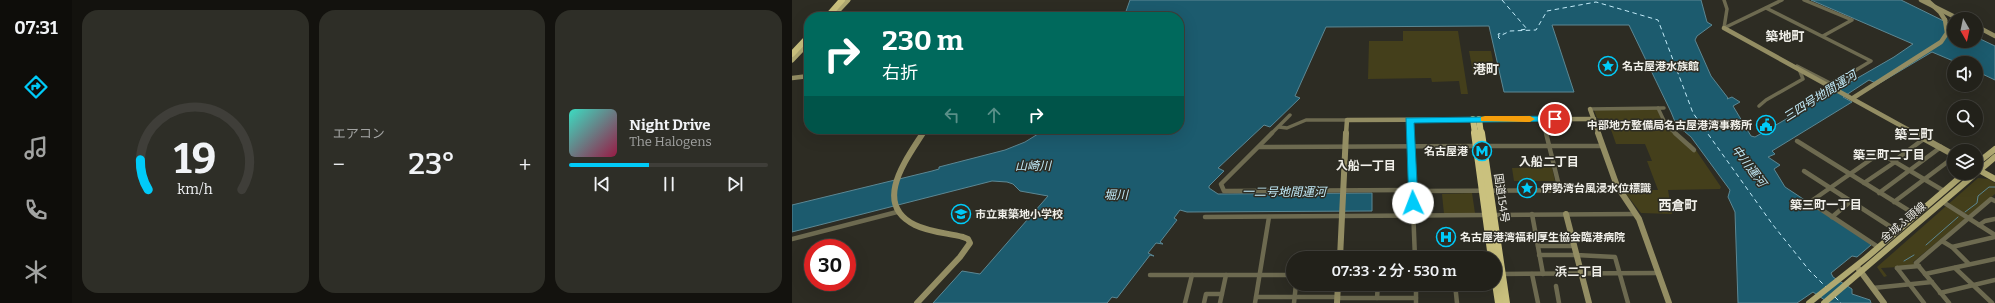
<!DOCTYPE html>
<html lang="ja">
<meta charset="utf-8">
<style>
body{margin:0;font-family:Bitter,"Noto Sans JP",serif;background:#2e2e27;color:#f1f3f6;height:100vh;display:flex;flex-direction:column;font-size:15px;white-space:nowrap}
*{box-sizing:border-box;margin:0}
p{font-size:13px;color:#a2a3a2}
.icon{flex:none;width:22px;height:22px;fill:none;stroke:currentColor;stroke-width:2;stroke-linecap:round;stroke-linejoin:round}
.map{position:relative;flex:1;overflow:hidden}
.details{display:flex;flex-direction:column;gap:10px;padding:10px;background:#13120e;width:720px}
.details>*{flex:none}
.hud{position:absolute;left:12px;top:12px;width:380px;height:122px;border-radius:16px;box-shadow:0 4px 16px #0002,0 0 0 1px #3f3e39;background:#00695c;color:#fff;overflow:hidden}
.needle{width:26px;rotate:171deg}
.tools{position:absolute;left:1155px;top:12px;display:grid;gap:8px}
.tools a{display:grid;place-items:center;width:36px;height:36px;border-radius:50%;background:#22211a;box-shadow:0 4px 16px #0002,0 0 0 1px #3f3e39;font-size:20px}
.speed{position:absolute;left:12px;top:239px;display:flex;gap:8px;font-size:20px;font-weight:700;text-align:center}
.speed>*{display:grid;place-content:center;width:52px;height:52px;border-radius:50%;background:#22211a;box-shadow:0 4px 16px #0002,0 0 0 1px #3f3e39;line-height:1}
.speed .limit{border:6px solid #d22;background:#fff;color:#111}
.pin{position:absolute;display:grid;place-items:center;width:34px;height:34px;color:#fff;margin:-17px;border:2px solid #fff;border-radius:50%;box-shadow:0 1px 4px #0007}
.me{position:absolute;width:44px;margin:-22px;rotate:358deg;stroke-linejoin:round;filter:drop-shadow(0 0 3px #0008)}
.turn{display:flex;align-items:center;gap:14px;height:84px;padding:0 12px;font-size:18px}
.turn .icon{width:52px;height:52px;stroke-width:2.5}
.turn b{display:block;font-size:28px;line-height:34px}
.lanes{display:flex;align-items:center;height:38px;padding:0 12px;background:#0003;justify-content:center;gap:20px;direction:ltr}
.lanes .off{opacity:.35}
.big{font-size:30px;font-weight:600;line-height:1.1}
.details .tile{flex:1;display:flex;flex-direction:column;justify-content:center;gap:6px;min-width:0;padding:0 14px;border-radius:16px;background:#2e2e27}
.details .dial{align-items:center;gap:0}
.dial svg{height:104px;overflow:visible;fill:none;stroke:#3f3e39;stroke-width:7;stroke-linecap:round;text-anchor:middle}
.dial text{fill:#f1f3f6;stroke:none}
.song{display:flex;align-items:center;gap:12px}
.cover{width:48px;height:48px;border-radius:6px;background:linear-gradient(135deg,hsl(170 70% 55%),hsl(340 70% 35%))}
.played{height:4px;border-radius:2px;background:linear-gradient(90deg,#00cbf9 40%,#3f3e39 40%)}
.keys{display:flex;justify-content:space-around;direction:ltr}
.heat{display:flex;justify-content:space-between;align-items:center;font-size:22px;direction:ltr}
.details .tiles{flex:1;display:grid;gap:10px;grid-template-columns:repeat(3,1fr)}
.trip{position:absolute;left:494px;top:251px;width:216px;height:40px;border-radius:20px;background:#22211a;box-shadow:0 4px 16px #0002,0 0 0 1px #3f3e39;font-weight:600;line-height:40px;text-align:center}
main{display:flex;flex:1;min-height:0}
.dock{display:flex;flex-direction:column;width:72px;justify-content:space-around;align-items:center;background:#0e0d0a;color:#a2a3a2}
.dock .icon{width:28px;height:28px}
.dock .active{color:#00cbf9}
.dock b{font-size:18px;color:#f1f3f6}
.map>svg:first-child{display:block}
</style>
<main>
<nav class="dock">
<b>07:31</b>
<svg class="icon active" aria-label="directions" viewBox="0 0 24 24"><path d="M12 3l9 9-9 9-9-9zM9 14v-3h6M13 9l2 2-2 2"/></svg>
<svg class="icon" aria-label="music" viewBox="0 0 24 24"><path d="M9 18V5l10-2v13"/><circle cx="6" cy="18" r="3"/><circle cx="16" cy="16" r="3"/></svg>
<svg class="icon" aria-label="phone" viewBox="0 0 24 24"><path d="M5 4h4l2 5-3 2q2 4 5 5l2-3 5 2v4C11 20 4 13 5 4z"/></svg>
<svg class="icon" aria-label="climate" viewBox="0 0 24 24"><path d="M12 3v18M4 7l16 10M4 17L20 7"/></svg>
</nav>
<section class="details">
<div class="tiles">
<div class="tile dial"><svg viewBox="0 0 100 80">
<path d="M14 69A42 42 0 1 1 86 69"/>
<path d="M14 69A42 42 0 0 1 8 46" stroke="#00cbf9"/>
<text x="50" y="56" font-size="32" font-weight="700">19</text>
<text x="50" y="72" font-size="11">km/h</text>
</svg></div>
<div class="tile"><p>エアコン</p>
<div class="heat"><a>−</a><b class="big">23°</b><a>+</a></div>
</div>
<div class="tile">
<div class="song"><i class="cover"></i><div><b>Night Drive</b><p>The Halogens</p></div></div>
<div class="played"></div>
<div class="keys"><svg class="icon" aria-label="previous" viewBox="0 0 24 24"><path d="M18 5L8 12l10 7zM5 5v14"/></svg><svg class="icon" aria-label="pause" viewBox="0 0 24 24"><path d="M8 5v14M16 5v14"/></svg><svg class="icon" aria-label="next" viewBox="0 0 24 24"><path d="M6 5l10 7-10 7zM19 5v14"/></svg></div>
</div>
</div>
</section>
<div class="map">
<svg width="1203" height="303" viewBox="0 0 1203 303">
<rect width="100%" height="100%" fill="#2d2c23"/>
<g fill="#443f1b">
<polygon points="611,31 666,31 676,94 669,94 667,81 640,82 639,78 576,79 577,41 611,41"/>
<polygon points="677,51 699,51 703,71 681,72"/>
<polygon points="865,109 872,125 895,143 899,143 929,187 928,189 876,190 880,214 849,213 831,190 866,190 855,161 860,161 853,144 824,144 816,121 805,118 802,110"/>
<polygon points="760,167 763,181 722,181 720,168"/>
<polygon points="1186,178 1196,179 1203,183 1203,194 1121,262 1124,266 1089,268 1095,276 1092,277 1085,267"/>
<polygon points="680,193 683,213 652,214 650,194"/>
</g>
<polygon fill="#1c5b6e" stroke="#5c8793" points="338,0 909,0 915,22 920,25 905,36 903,40 919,76 936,98 935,99 940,97 948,102 941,106 959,136 963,137 1102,57 1121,44 1019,0 1109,0 1162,26 1162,41 1184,41 1184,37 1203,46 1203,80 1184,71 1184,63 1166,63 1140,52 1086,84 1077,80 1051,97 1060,102 980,151 983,154 976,157 988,165 982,169 993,187 1078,243 1079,245 1065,257 1060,256 1039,273 1041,277 1060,289 1060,294 1078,300 1079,303 1037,303 1021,292 1005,303 946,303 943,212 936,197 938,190 899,137 892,131 886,129 879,112 837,25 760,25 782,92 712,92 697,26 534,27 503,96 508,98 478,127 472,125 426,168 432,171 417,186 417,188 426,194 580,193 580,211 395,212 388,210 382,218 385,220 368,242 371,244 364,243 356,253 362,256 358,255 325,298 320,297 315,303 141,303 170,271 188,274 256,196 228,191 221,184 215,182 200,181 0,232 0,205 140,171 147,169 147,167 213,150 233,142 254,129 387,129 387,17 332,17"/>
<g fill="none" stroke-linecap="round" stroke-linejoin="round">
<g stroke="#5c8793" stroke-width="1">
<polyline points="1173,212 1185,203 1186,196 1197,187 1203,187"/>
<polyline points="1134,245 1166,217"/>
<polyline points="1112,261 1122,255"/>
</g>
<g stroke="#c1eaf8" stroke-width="1" stroke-dasharray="4.5 3.5" stroke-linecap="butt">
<polyline points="710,0 735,29 728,30"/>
<polyline points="707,36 706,34 712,33"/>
<polyline points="708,39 706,37 718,31 744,30 755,11 804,2 866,20 901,113 981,225 1017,270 1034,287"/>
<polyline points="1043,297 1049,303"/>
</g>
<g stroke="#6d6a50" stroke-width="3.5">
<polyline points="932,0 935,9 932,28 990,0"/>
<polyline points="1012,0 1060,20 1031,36"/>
<polyline points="974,8 1079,61 1054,76 1051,81 1041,87"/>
<polyline points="1005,66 1038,83 1054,76"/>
<polyline points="1018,101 1038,89 1034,87"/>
<polyline points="967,106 974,100 1011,79 1007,69"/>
<polyline points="866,108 874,125 884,134"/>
<polyline points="798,109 872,108"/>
<polyline points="750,119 754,134"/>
<polyline points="617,120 618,134"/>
<polyline points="487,127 495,128 514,120 555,120"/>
<polyline points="479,134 498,115"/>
</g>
<g stroke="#6d6a50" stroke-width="4.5">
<polyline points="480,133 429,184 432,191 620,190"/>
<polyline points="618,133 623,258"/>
<polyline points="754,133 768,190"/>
<polyline points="883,133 902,150"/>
<polyline points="1005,141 1124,215"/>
<polyline points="691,146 811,146"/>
<polyline points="467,147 685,146"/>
<polyline points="1102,161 1133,138"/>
<polyline points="1012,171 1105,231"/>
<polyline points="1072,183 1103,162"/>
<polyline points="620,191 827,190"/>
<polyline points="1087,193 1149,147"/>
<polyline points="1102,202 1162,157"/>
<polyline points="1151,202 1203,235"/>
<polyline points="740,214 751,274"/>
<polyline points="701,215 844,214"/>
<polyline points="413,217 694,215"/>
<polyline points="1040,217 1059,201"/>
<polyline points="1187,225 1193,221 1203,219"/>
<polyline points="744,237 780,236"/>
<polyline points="0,239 105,212"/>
<polyline points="1150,241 1160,247"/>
<polyline points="746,246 782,246"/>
<polyline points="1086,247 1018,202 1088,153 1152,191"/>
<polyline points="747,255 784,255"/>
<polyline points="784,255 823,257 836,303"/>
<polyline points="1177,264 1160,247 1203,237"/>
<polyline points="1105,268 1132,303"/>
<polyline points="1105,268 1127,266"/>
<polyline points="1163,268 1200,303"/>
<polyline points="709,274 867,273"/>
<polyline points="740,274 746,303"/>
<polyline points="1133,274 1203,259"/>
<polyline points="358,275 501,275"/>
<polyline points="624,284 624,303"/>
<polyline points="663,284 665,303"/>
<polyline points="764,286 767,303"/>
<polyline points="1081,288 1140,282"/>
<polyline points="1148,293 1203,280"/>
<polyline points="464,297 545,297"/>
<polyline points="545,298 624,298"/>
<polyline points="585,298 586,284"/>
<polyline points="393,303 400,275"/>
<polyline points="412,303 414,294 430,294"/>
<polyline points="428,303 434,275"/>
<polyline points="463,303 477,217"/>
<polyline points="502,303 504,284"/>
<polyline points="1157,303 1124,263 1199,199 1203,201"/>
</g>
<g stroke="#938d63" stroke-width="4.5">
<polyline points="1129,0 1167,19"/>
<polyline points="1184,26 1203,36"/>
<polyline points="932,28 1124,134"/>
<polyline points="0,78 17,76"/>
<polyline points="1061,98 1149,42 1155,33 1153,20"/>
<polyline points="798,109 807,134"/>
<polyline points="130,134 133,129"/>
<polyline points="554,134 555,120 802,119"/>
</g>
<g stroke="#938d63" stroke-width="6">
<polyline points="806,133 825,186 847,219 877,303"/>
<polyline points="1122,133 1162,155"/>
<polyline points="774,214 797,303"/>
<polyline points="548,258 554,133"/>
<polyline points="1066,268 1092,303"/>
<path d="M 125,303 L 168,257 L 178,243 L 176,239 L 171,237 C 155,233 137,232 123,225 C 80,204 114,160 131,133"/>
<polyline points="545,303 546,284"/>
</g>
<g stroke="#afa871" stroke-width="5">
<polyline points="40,17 56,0"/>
<polyline points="0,60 17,42"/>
</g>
<g stroke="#afa871" stroke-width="6">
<polyline points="1184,164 1203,149"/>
<polyline points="1185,169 1203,179"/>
<polyline points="1017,303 1074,258 1173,173"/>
<polyline points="1032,303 1203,157"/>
</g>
<g stroke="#cac17e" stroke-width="6">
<polyline points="35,17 50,0"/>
<polyline points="681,119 683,134"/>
<polyline points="687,119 689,134"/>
</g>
<g stroke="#cac17e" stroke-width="8">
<polyline points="683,133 700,258"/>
<polyline points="689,133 714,303"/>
<polyline points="703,277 707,303"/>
</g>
<polyline stroke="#938d63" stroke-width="4.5" points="1135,0 1148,12 1153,20"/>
<polyline stroke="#cac17e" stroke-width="6" points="0,54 17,36"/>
</g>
<polygon fill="#00cbf9" stroke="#0084a2" points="763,116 767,119 766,121 622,123 626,203 624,205 617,205 614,118"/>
<polygon fill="#f59e0b" points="693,116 738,116 743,119 738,122 689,121 689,117"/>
<defs>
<symbol id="sight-ring" viewBox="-11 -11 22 22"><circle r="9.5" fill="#2d2c23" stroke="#00cbf9" stroke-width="1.5"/><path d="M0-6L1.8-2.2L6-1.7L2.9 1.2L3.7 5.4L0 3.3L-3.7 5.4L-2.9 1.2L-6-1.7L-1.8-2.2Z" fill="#00cbf9"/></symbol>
<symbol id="civic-ring" viewBox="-11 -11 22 22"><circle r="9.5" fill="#2d2c23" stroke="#00cbf9" stroke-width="1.5"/><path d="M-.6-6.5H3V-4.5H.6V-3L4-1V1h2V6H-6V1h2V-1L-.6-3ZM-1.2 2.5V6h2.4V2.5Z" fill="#00cbf9"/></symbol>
<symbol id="metro-ring" viewBox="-11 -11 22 22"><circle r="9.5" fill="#2d2c23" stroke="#00cbf9" stroke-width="1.5"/><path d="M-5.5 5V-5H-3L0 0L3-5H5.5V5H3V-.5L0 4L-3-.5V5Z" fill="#00cbf9"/></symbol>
<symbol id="school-ring" viewBox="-11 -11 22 22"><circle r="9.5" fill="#2d2c23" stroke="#00cbf9" stroke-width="1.5"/><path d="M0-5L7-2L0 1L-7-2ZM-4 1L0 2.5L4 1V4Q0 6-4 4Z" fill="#00cbf9"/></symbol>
<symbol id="hospital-ring" viewBox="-11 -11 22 22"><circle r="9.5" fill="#2d2c23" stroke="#00cbf9" stroke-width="1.5"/><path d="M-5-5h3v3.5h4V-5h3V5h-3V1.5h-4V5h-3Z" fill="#00cbf9"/></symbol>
</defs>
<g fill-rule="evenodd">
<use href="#sight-ring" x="805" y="55" width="22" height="22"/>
<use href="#civic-ring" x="963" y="114" width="22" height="22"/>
<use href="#metro-ring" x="679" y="140" width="22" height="22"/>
<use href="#sight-ring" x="724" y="177" width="22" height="22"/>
<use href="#school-ring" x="158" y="203" width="22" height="22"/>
<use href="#hospital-ring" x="643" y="226" width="22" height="22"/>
</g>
<g text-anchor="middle" stroke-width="3" stroke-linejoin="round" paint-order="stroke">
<g font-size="11" font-weight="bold" fill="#f0efe9" stroke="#2d2c23" text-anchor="start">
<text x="830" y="70">名古屋港水族館</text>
<text x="960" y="129" text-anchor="end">中部地方整備局名古屋港湾事務所</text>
<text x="676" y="155" text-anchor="end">名古屋港</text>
<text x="749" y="192">伊勢湾台風浸水位標識</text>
<text x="183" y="218">市立東築地小学校</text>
<text x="668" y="241">名古屋港湾福利厚生協会臨港病院</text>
</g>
<g font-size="11" fill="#f0efe9" stroke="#2d2c23">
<text transform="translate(710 198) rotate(82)" y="4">国道154号</text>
<text transform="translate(1111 222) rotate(-40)" y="4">金城ふ頭線</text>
</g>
<g font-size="12" font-style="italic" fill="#c1eaf8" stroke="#2d2c23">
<text transform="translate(1028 96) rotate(-32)" y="4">三四号地間運河</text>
<text x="241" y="170">山崎川</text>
<text transform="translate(957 166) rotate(53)" y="4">中川運河</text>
<text x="492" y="196">一二号地間運河</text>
<text x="324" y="199">堀川</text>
</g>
<g font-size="12" font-weight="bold" fill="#f0efe9" stroke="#2d2c23">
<text x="1097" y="159">築三町二丁目</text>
<text x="757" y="166">入船二丁目</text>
<text x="574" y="170">入船一丁目</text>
<text x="1034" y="209">築三町一丁目</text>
<text x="787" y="276">浜二丁目</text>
</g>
<g font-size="13" font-weight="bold" fill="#f0efe9" stroke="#2d2c23">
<text x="993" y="41">築地町</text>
<text x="694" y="74">港町</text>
<text x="1122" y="139">築三町</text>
<text x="886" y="210">西倉町</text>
</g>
</g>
</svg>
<div class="tools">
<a><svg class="needle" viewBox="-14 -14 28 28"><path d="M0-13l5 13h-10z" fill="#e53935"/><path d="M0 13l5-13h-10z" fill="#a2a3a2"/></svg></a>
<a><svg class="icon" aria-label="sound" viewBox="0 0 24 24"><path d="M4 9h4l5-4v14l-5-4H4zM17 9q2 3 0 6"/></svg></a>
<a><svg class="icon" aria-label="search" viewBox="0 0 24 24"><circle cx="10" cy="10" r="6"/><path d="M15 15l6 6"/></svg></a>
<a><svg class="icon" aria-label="layers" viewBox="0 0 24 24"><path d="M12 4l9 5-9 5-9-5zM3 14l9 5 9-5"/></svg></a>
</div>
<div class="speed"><div class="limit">30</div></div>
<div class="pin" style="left:763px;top:119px;background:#d93025"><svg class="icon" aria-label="arrive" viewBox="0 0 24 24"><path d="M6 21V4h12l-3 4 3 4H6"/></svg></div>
<svg class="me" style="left:621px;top:203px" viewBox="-20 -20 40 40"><circle r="19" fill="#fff"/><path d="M0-13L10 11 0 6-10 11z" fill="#00cbf9"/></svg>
<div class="trip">07:33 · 2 分 · 530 m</div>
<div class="hud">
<div class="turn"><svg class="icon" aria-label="right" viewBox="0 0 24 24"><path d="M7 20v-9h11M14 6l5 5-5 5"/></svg><div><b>230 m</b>右折</div></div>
<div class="lanes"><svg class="icon off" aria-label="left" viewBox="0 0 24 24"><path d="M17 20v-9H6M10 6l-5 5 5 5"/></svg><svg class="icon off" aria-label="ahead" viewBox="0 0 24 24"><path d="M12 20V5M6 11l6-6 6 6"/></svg><svg class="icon" aria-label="right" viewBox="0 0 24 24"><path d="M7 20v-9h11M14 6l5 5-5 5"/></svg></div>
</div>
</div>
</main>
